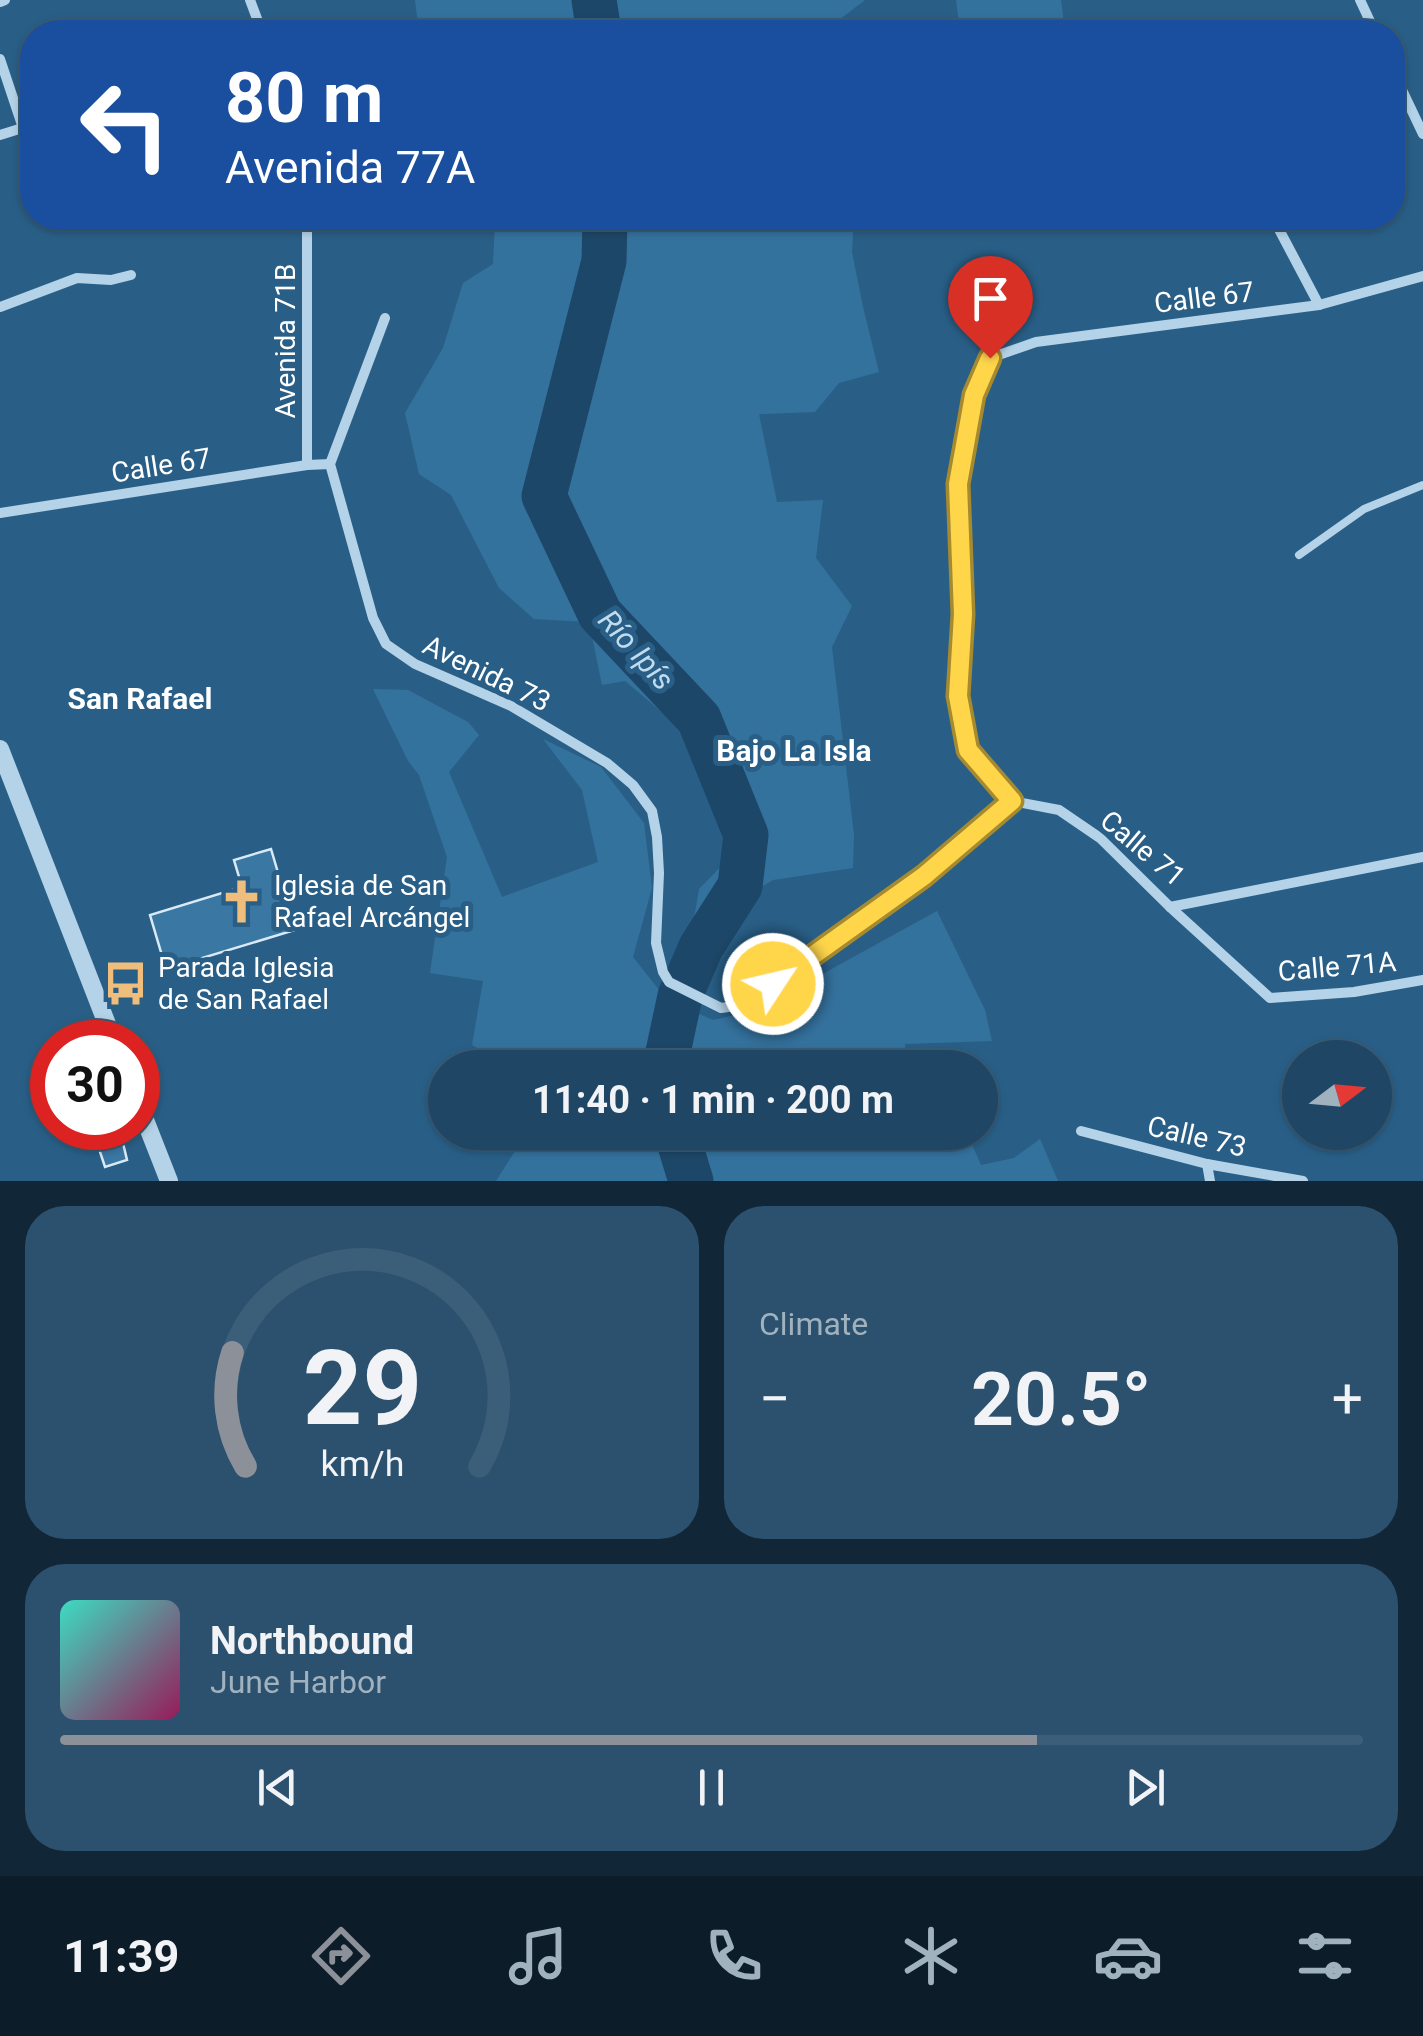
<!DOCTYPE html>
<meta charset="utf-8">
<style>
body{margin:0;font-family:Roboto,sans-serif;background:#2c516e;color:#f1f3f6;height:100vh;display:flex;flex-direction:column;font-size:38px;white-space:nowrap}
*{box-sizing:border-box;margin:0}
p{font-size:32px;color:#a1b2bf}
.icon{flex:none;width:55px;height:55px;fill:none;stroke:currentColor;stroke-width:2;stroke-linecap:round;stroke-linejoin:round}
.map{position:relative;height:1181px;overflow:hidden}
.side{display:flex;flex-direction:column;gap:25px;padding:25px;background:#112738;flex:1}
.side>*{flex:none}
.top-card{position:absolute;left:20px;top:20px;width:1385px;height:210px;border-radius:40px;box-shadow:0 2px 8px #0004,0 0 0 2px #3c5f79;background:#1a4fa0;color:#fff;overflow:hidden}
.needle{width:65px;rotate:74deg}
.buttons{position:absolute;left:1282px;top:1040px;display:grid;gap:20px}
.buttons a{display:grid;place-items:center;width:110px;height:110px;border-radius:50%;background:#1f4765;box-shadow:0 2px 8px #0004,0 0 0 2px #3c5f79;font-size:50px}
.speed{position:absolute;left:30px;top:1020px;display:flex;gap:20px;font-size:50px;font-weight:700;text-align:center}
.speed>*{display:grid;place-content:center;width:130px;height:130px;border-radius:50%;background:#1f4765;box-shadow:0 2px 8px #0004,0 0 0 2px #3c5f79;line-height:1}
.speed .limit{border:15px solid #d22;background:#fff;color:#111}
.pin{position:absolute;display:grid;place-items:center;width:85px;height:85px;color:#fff;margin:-102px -42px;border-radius:50% 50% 50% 0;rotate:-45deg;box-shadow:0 0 10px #0007}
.pin .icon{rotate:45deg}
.me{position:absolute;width:110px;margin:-55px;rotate:55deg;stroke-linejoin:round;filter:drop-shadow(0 0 8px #0008)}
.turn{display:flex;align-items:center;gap:35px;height:210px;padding:0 40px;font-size:45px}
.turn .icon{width:130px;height:130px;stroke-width:2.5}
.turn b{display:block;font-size:70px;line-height:85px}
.big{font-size:75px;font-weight:700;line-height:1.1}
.side .card{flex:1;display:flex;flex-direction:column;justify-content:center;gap:15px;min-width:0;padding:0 35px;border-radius:40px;background:#2c516e}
.side .dial{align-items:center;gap:0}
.dial svg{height:260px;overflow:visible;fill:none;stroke:#3c5f79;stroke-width:7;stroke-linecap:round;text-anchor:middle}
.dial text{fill:#f1f3f6;stroke:none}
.song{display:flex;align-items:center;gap:30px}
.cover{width:120px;height:120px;border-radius:15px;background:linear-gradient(135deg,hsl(170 70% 55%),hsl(330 70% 35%))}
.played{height:10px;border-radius:5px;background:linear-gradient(90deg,#8c9099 75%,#3c5f79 75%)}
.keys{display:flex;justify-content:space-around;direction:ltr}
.heat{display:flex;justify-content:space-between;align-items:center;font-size:55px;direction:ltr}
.side .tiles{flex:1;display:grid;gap:25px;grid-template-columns:1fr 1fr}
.card:last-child{grid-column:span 2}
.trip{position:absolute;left:428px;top:1050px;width:570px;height:100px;border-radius:50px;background:#1f4765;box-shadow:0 2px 8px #0004,0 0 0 2px #3c5f79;font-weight:700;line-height:100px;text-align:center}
.menu{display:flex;height:160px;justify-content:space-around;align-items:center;background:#0c1c28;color:#a1b2bf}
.menu .icon{width:70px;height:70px}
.menu .current{color:#8c9099}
.menu b{font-size:45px;color:#f1f3f6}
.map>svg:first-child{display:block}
</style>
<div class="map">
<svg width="1423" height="1181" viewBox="0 0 1423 1181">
<rect width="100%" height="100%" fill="#295f87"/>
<g fill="#34729e">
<polygon points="415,0 865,0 835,23 836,32 419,32"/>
<polygon points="956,0 1061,0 1065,32 960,32"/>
<polygon points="495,218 854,218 852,252 863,307 879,372 839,383 815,412 759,414 777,502 823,500 816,558 852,606 832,647 854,835 853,868 773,880 693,925 699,889 737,850 732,771 625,681 602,685 589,622 534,619 499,588 451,495 419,474 405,413 443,348 463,283 493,264"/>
<polygon points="373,689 408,690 468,722 479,735 449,772 502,897 598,862 582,790 543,739 601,767 644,823 652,888 633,957 667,1000 713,1020 757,1010 937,911 985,1010 992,1041 905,1044 905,1067 508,1067 472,1045 483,981 430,973 447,857 419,775 408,761"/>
<polygon points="522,1132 967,1133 981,1165 1014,1158 1040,1139 1058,1181 496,1181 522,1140"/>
</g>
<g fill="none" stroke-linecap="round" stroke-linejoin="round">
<g stroke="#1d4768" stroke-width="45">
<polyline points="594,0 599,32"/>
<polyline points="605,218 604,261 544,496 600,614 699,719 746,835 740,886 701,947 680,996 667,1057 668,1068"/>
<polyline points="676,1132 691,1181"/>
</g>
</g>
<g fill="#3a77a3" stroke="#d9eaf6" stroke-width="2.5">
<polygon points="271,849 295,930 166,969 150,915 242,887 234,860"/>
<polygon points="123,1143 127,1160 105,1167 99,1149"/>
</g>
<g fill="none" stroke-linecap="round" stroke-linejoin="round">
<polyline stroke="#b5d3e8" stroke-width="8" points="1299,555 1364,509 1423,485"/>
<g stroke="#b5d3e8" stroke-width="10">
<polyline points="250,0 262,32"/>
<polyline points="1360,0 1375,32"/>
<polyline points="0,2 5,0"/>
<polyline points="1114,32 1125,27 1158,23 1173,32"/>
<polyline points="0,59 23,128"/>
<polyline points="1392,69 1423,134"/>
<polyline points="0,135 32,125"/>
<polyline points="1273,218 1319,305"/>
<polyline points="0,307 77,278 111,280 131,275"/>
<polyline points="385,318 330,464 373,618 386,644 415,664 511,706 607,763 633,785 652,811 657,837 659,873 656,943 663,972 669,982 721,1008 743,1005 924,876 1012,801"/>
<polyline points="307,465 307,218"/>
<polyline points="0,513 307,465 330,464"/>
<polyline points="1012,801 967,751 958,697 963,615 958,484 974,395 990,358 1036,342 1319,305 1423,276"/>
<polyline points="1012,801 1059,810 1100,838 1170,907 1270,998 1354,992 1423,980"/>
<polyline points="1170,907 1423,857"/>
<polyline points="1081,1131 1207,1164 1303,1181"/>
<polyline points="1207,1164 1210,1181"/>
</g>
<g stroke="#b5d3e8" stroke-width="18">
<polyline points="0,749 114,1042"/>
<polyline points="138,1102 169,1181"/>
</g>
</g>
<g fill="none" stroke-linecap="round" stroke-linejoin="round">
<defs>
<polyline id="route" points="773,984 924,876 1012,801 968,750 958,696 963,614 958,484 974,395 990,358"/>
</defs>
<use href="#route" stroke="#a68a30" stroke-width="25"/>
<use href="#route" stroke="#ffd54a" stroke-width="18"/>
</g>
<defs>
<symbol id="church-bare" viewBox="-9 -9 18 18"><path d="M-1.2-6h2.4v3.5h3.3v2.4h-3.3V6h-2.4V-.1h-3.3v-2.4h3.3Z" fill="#efbe7c" stroke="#295f87" stroke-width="2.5" paint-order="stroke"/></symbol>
<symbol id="bus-bare" viewBox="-9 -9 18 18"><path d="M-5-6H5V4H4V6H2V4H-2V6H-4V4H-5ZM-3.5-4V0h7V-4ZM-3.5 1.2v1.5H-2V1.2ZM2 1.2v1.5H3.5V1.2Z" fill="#efbe7c" stroke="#295f87" stroke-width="2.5" paint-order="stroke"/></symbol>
</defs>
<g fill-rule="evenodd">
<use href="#church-bare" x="210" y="870" width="63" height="63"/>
<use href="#bus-bare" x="94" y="952" width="63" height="63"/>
</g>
<g text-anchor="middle" stroke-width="10" stroke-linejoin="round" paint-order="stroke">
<g font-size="28" fill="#fff" stroke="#295f87">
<text transform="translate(1204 297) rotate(-7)" y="10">Calle 67</text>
<text transform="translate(285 341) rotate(-90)" y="10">Avenida 71B</text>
<text transform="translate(161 465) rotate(-9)" y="10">Calle 67</text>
<text transform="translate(487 673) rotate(26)" y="10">Avenida 73</text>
<text transform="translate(1143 848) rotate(40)" y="10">Calle 71</text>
<text transform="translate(1337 966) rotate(-5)" y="10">Calle 71A</text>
<text transform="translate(1197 1136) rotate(13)" y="10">Calle 73</text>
</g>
<g font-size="28" fill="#fff" stroke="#295f87" text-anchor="start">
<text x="274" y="895">Iglesia de San<tspan x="274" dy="32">Rafael Arcángel</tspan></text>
<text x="158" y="977">Parada Iglesia<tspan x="158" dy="32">de San Rafael</tspan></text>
</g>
<g font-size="30" font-style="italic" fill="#c1dcef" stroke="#295f87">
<text transform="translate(636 650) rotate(48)" y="10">Río Ipís</text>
</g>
<g font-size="30" font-weight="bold" fill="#fff" stroke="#295f87">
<text x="140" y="709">San Rafael</text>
<text x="794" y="761">Bajo La Isla</text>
</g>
</g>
</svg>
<div class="buttons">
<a><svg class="needle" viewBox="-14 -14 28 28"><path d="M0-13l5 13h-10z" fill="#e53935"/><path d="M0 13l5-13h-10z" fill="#a1b2bf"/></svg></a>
</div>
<div class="speed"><div class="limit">30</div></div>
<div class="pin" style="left:990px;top:358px;background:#d93025"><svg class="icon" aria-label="arrive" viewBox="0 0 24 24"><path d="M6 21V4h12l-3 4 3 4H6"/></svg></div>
<svg class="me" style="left:773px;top:984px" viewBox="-20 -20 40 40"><circle r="17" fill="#ffd54a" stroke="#fff" stroke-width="3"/><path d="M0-11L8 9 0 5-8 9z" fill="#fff"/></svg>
<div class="trip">11:40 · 1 min · 200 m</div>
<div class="top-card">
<div class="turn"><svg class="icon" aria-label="left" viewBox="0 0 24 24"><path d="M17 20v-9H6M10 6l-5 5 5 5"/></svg><div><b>80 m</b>Avenida 77A</div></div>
</div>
</div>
<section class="side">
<div class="tiles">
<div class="card dial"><svg viewBox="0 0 100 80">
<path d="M14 69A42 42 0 1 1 86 69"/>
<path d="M14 69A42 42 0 0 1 10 34" stroke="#8c9099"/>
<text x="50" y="56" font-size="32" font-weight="700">29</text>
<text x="50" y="72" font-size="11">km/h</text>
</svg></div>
<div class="card"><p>Climate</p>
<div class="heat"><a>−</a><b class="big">20.5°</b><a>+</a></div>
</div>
<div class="card">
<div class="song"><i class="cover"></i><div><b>Northbound</b><p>June Harbor</p></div></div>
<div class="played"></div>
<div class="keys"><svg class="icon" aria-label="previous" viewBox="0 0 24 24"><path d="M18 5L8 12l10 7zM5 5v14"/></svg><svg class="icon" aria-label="pause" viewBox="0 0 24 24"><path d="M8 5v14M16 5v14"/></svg><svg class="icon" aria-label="next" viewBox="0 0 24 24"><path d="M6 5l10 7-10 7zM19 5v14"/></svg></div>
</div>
</div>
</section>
<nav class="menu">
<b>11:39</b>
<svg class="icon current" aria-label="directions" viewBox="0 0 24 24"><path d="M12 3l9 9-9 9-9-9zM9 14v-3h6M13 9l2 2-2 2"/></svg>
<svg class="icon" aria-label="music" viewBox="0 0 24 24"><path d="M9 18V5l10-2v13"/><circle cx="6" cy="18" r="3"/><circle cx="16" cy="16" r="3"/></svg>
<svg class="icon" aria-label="phone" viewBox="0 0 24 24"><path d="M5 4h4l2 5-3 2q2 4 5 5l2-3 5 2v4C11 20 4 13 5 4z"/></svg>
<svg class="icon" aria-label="climate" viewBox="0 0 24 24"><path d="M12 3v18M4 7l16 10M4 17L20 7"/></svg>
<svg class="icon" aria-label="car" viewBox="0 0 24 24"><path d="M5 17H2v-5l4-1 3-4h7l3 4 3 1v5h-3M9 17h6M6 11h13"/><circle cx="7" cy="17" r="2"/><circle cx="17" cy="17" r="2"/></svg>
<svg class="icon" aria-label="filters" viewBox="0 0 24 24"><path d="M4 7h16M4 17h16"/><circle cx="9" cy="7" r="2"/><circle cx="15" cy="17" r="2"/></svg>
</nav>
